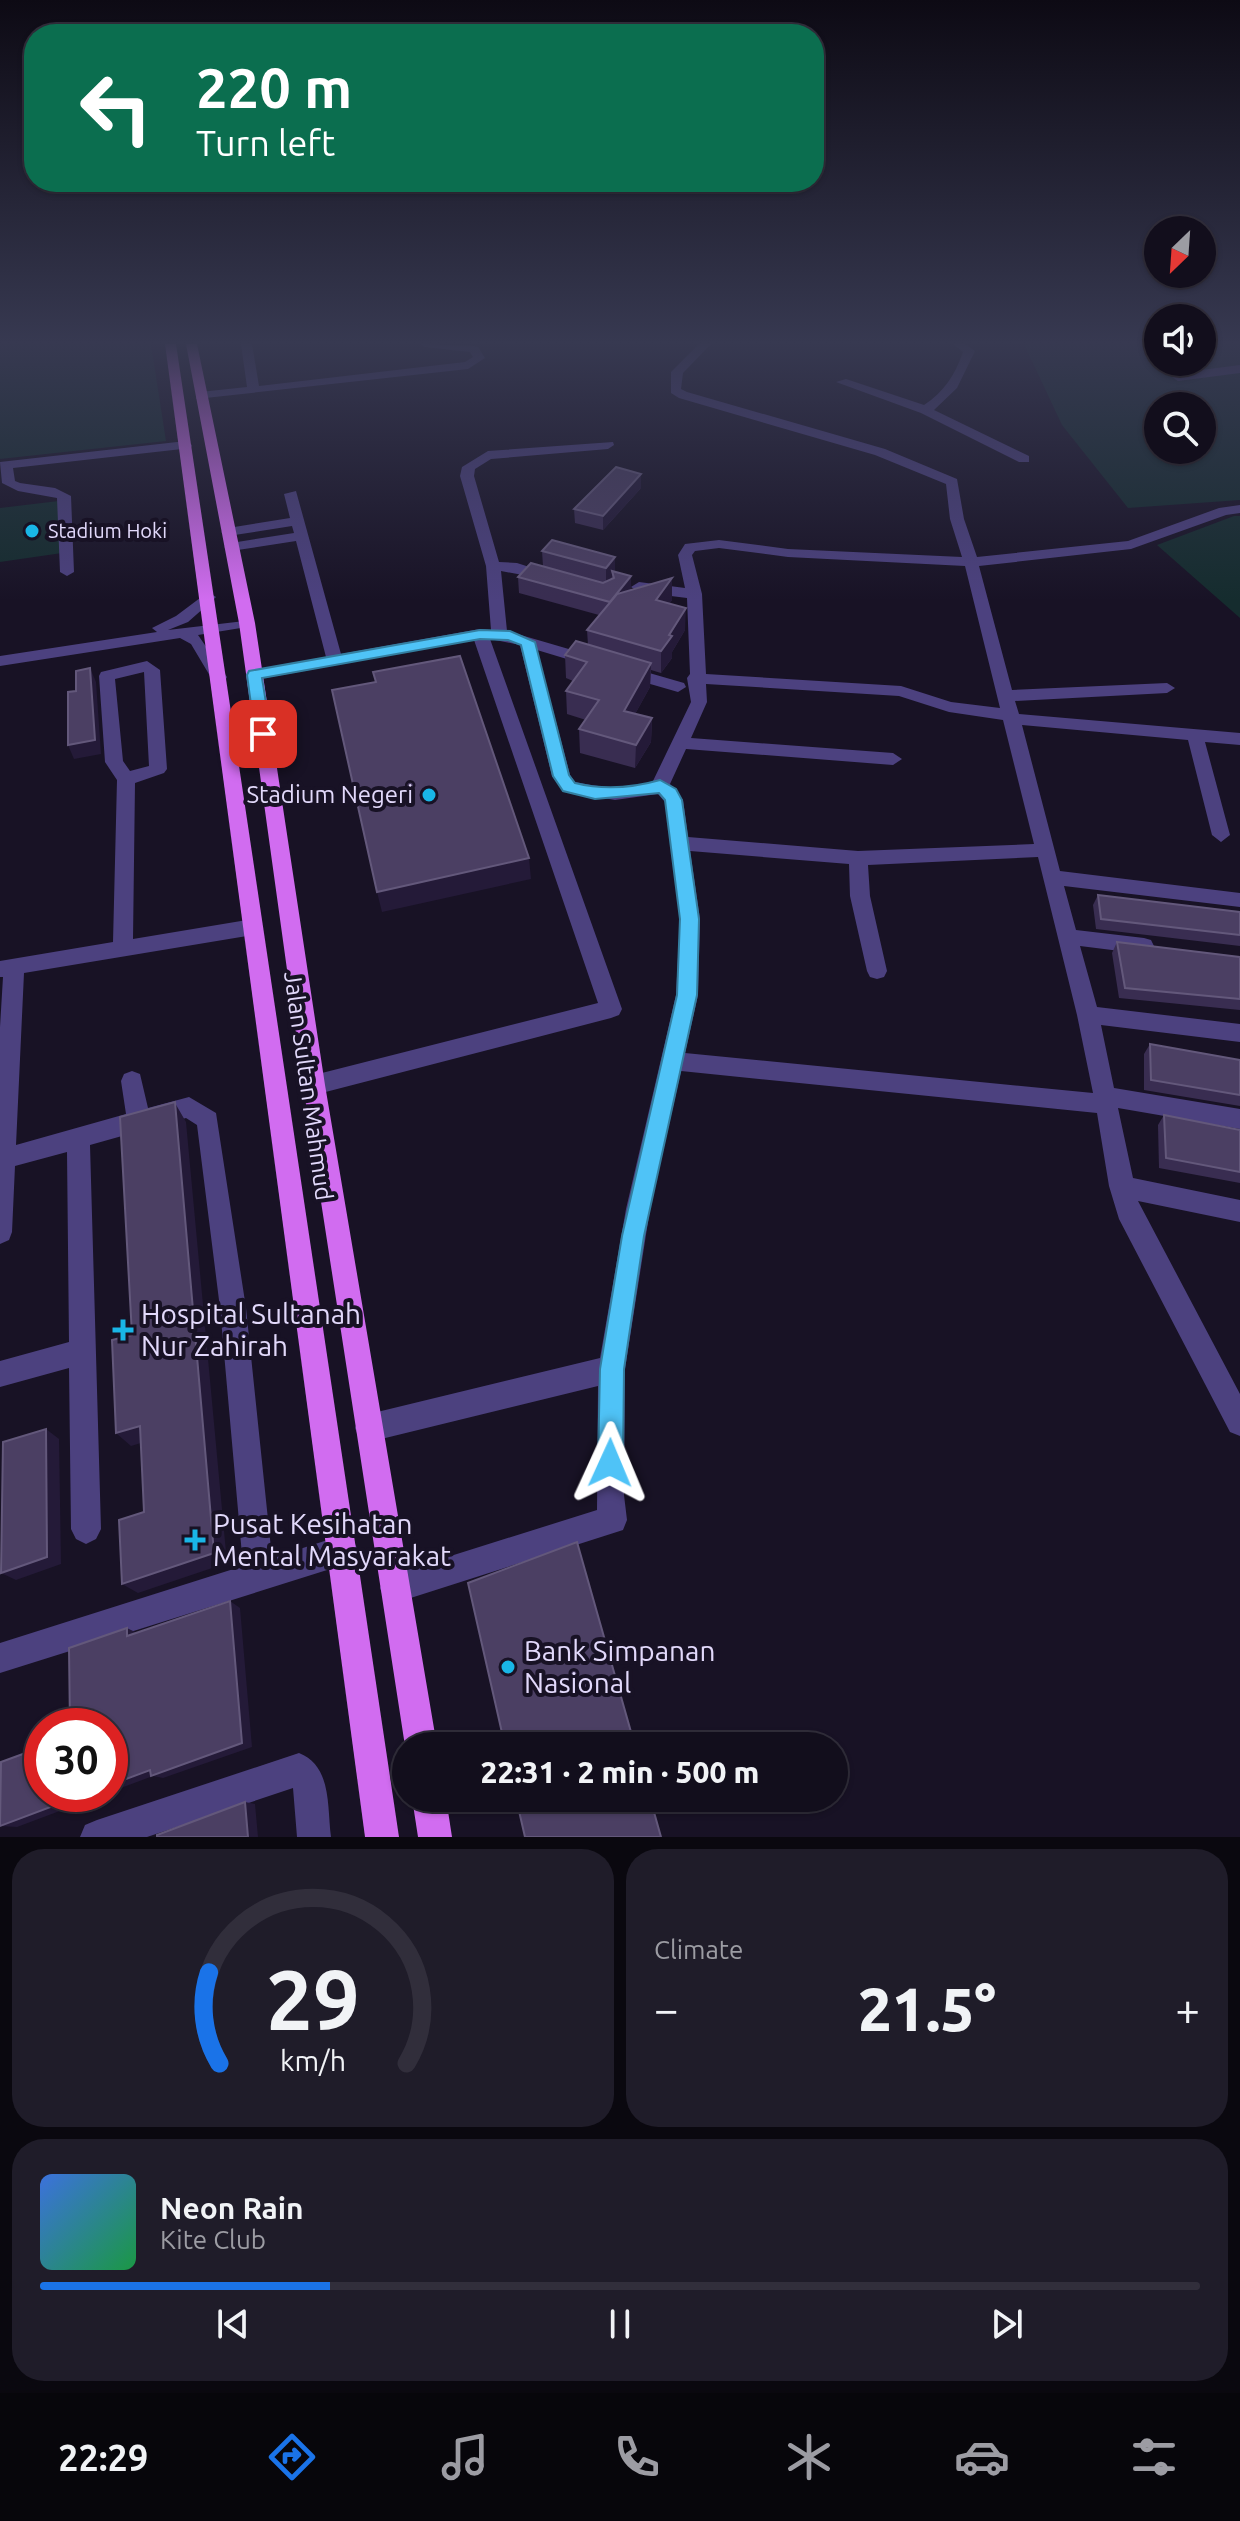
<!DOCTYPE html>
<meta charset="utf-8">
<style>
body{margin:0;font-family:Ubuntu,sans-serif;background:#1f1c29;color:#f1f3f6;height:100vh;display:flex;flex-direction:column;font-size:30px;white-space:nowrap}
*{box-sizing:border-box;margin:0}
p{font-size:26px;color:#9c9ca3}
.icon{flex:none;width:44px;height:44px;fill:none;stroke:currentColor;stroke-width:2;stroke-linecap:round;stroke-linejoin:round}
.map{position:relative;height:1837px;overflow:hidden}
.sheet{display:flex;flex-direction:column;gap:12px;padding:12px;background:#0a080f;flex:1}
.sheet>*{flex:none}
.top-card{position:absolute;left:24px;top:24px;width:800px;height:168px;border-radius:32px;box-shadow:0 2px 6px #0004,0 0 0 2px #312e3b;background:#0b6e4f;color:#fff;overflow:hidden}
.needle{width:52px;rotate:205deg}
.controls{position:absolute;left:1144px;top:216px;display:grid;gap:16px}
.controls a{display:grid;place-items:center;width:72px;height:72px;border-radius:50%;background:#120e1c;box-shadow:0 2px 6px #0004,0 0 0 2px #312e3b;font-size:40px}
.speed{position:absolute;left:24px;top:1708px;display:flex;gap:16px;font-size:40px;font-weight:700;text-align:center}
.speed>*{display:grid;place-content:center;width:104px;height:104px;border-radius:50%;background:#120e1c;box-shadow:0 2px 6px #0004,0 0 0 2px #312e3b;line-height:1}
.speed .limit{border:12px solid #d22;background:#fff;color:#111}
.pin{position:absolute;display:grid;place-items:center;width:68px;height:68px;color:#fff;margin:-34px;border-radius:16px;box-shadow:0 4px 12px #0006}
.me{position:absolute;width:88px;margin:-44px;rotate:1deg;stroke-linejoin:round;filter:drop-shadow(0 0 6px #0008)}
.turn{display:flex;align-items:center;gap:28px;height:168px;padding:0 40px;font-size:36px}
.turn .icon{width:104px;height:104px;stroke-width:2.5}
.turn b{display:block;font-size:56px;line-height:68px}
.big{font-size:60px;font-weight:800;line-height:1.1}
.sheet .tile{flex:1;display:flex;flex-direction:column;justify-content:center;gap:12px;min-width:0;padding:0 28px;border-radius:32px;background:#1f1c29}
.sheet .dial{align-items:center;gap:0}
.dial svg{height:208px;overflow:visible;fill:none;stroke:#312e3b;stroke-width:7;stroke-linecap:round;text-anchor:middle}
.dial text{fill:#f1f3f6;stroke:none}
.song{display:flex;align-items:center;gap:24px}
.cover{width:96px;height:96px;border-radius:12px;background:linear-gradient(135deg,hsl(220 70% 55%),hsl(140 70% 35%))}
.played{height:8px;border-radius:4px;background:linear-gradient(90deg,#1a73e8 25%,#312e3b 25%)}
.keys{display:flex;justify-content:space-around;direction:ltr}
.heat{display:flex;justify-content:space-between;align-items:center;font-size:44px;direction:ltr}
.sheet .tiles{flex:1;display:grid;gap:12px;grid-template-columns:1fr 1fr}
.tile:last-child{grid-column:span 2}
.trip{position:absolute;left:392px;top:1732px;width:456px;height:80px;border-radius:40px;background:#120e1c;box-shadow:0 2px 6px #0004,0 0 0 2px #312e3b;font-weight:800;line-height:80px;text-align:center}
.tabs{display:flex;height:128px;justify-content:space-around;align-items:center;background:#07060b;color:#9c9ca3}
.tabs .icon{width:56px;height:56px}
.tabs .active{color:#1a73e8}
.tabs b{font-size:36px;color:#f1f3f6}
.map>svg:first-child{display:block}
</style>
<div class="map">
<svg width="1240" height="1837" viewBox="0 0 1240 1837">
<rect width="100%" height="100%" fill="#181225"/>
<g fill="#152c2e" fill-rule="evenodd">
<polygon points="0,344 151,344 166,441 0,459"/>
<path d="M 1024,344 L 1158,344 L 1158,362 L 1202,362 L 1202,344 L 1240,344 L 1240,500 L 1128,508 L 1062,425 ZM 1158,406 L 1202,406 L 1202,450 L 1158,450 Z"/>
<polygon points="67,500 62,553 0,562 0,508"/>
<polygon points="1234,516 1240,516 1240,618 1157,545"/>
</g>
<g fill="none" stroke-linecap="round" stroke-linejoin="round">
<g fill="#4c417f" fill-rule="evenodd">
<polygon points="241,344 252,344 259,386 465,362 473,357 470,352 425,347 420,344 474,346 478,347 485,358 468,369 196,399 196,393 200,392 247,387"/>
<path d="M 699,344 L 711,344 L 683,373 L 681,389 L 687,392 L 885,449 L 957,479 L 964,519 L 977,557 L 1128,541 L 1219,508 L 1240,505 L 1240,513 L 1226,515 L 1131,549 L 979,566 L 1012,690 L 1167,683 L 1175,688 L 1167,693 L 1015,701 L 1019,714 L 1240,733 L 1240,745 L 1205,742 L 1230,835 L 1221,842 L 1212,835 L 1188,740 L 1022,725 L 1060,871 L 1240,893 L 1240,907 L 1064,886 L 1076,930 L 1144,938 L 1151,940 L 1154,946 L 1151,952 L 1144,954 L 1080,946 L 1097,1007 L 1240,1024 L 1240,1042 L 1101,1025 L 1114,1088 L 1240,1109 L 1240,1129 L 1118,1108 L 1133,1178 L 1240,1200 L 1240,1222 L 1138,1201 L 1240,1394 L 1240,1436 L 1230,1432 L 1119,1219 L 1109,1186 L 1097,1113 L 681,1071 L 650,1209 L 625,1369 L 624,1495 L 627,1520 L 623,1530 L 395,1603 L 384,1599 L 380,1588 L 384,1577 L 597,1510 L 598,1386 L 369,1442 L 359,1438 L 355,1428 L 359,1418 L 369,1414 L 600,1358 L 626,1209 L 676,995 L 680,919 L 665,802 L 658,794 L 615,800 L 563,791 L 552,776 L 520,645 L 490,639 L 622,1009 L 619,1015 L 611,1018 L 314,1095 L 306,1092 L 303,1085 L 306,1078 L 314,1075 L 598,1003 L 474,640 L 254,680 L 248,679 L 248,671 L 326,657 L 296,541 L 231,551 L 224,547 L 231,543 L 294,533 L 292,526 L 228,536 L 221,532 L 228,528 L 290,518 L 284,494 L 296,491 L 341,654 L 480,629 L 491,630 L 486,566 L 460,476 L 462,467 L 488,451 L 613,442 L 614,445 L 608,449 L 491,459 L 475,469 L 474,476 L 499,562 L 517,563 L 557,576 L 550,580 L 501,571 L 507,631 L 596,657 L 598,661 L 590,666 L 537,650 L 570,775 L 575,782 C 600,787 629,792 653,781 L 691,702 L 687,678 L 690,674 L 687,598 L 639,592 L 631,587 L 639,582 L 685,588 L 678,555 L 685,544 L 719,540 L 788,549 L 962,557 L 950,519 L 946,484 L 875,455 L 679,398 L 671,393 L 671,372 ZM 719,548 L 788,557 L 965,566 L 1000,708 L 951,702 L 901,686 L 706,674 L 702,594 L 692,555 L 695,551 ZM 706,684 L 899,696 L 949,712 L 1003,720 L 1034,844 L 858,851 L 688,837 L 683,800 L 670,784 L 686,749 L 893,765 L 902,759 L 893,753 L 691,738 L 707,702 ZM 690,851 L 849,864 L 850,896 L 867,971 L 870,977 L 877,979 L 884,977 L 887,971 L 870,896 L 868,865 L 1038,857 L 1077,1015 L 1093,1093 L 685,1053 L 698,995 L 700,919 Z"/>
<path d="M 953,344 L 965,344 L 975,351 L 957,388 L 934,410 L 1029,456 L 1029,462 L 1019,462 L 921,413 L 836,382 L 846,379 L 924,405 C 944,392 955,375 963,352 Z"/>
<polygon points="1240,365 1240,373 1178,381 1172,377 1178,373"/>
<polygon points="186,441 192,445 191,448 13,468 15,481 20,483 55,488 71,496 74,572 67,576 60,572 57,498 18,491 2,483 0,462"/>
<polygon points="208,592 216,597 213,600 188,622 168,630 253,620 253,626 198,635 227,677 225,681 213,681 191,644 180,638 0,666 0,656 157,632 152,628 176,616"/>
<path d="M 147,661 L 160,670 L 167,769 L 164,773 L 135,783 L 133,939 L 253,919 L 260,922 L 263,927 L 260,932 L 253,935 L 24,973 L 16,1145 L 126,1114 L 121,1081 L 124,1074 L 132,1071 L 140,1074 L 148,1108 L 189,1097 L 216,1113 L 246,1308 L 272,1558 L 343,1535 L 353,1540 L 358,1550 L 353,1560 L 343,1565 L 0,1673 L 0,1643 L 243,1566 L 220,1308 L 197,1125 L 186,1118 L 90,1145 L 101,1529 L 96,1539 L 86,1544 L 76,1539 L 71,1529 L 69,1368 L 0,1387 L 0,1361 L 69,1342 L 67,1152 L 15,1166 L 12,1232 L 9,1240 L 0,1244 L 0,1027 L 3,977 L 0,977 L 0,961 L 113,942 L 117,780 L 105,762 L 99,676 L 101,672 ZM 144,672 L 149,766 L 130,771 L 123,761 L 115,679 Z"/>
<polygon points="625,666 684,683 686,687 678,692 619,675 619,667"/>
<path d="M 299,1753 C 332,1766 327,1806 331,1837 L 297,1837 L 293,1788 L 147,1837 L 80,1837 L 85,1825 L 97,1820 Z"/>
</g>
<g fill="#d16cf0" fill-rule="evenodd">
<polygon points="165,344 176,344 399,1837 365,1837"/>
<polygon points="186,344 197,344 255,623 325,1085 437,1746 406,1746 406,1749 405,1746 303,1085 239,623"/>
<polygon points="412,1798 446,1798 452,1837 418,1837"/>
</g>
</g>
<g fill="#392d51">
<polygon points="641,488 603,530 575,523 574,509"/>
<polygon points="542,551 615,557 615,572 631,576 631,590 672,600 669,604 685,630 672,652 672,658 661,673 651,670 650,687 635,714 652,718 651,742 635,768 580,753 579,729 586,720 567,714 566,691 573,681 566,678 565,655 588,645 587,630 599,615 519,593 518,577 543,566"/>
<polygon points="1098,895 1240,912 1240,946 1096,929 1093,905"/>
<polygon points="1117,942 1240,957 1240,1010 1119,998 1112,953"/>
<polygon points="1150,1044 1240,1060 1240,1106 1144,1090 1144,1054"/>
<polygon points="1164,1115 1240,1130 1240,1183 1159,1168 1158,1125"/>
</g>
<g fill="#241a38">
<polygon points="641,474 641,488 603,530 603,516"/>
<polygon points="615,557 615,573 612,571 612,577 606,584 606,568"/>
<polygon points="631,576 631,592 610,602"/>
<polygon points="672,578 672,600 656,622 656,600"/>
<polygon points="686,608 685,630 672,652 672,658 661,673 661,651"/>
<polygon points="651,663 650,687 624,734 624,711"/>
<polygon points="90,668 96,682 101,754 74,759 68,745"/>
<polygon points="652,718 651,742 635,768 636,745"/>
<polygon points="529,858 531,879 382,912 377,892"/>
<polygon points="175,1103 186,1122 227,1563 138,1593 122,1584 214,1553"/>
<polygon points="140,1426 154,1439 131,1446 116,1433"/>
<polygon points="46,1429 59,1439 61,1564 16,1580 1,1573"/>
<polygon points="230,1601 240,1608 252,1747 163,1778 153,1776 110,1792 110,1785"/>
<polygon points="127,1628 139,1634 127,1636"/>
<polygon points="85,1794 105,1794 17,1827 0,1826"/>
<polygon points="245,1802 255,1804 258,1837 248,1837"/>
</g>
<g fill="#4b3f63" stroke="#63587b" stroke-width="2">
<polygon points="616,467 641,474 603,516 574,509"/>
<polygon points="552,540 615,557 606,568 542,551"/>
<polygon points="531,563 603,583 614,578 612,571 631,576 610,602 518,577"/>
<polygon points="672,578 656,600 686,608 669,635 672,636 661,651 587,630 617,594"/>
<polygon points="576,641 651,663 624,711 652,718 636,745 579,729 599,700 566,691 587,662 565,655"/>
<polygon points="460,656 529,858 377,892 332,690 376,682 373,672"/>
<polygon points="90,668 95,740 68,745 68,692 76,691 76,671"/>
<polygon points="1098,895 1240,912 1240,935 1101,919"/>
<polygon points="1117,942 1240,957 1240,999 1125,988"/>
<polygon points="1150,1044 1240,1060 1240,1095 1151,1080"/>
<polygon points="175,1102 214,1553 122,1584 119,1520 144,1512 140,1426 116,1433 112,1340 132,1335 120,1117"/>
<polygon points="1164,1115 1240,1130 1240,1172 1166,1158"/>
<polygon points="46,1429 47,1557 1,1573 3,1442"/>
<polygon points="577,1542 635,1746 505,1746 468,1583"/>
<polygon points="230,1601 242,1743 151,1776 150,1770 110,1785 110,1726 70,1726 69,1648 127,1628 127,1636"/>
<polygon points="42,1747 42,1794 85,1794 0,1826 1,1762"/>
<polygon points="516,1798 650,1798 661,1837 525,1837"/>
<polygon points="245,1802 248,1837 157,1837 157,1835"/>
</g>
<linearGradient id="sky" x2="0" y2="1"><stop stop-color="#0d0a14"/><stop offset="0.57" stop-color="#373951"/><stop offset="1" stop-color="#373951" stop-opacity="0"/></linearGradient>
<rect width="1240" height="601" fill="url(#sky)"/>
<path fill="#4fc3f7" stroke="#337fa1" stroke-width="2" d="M 480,630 L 510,631 L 535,642 L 569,775 L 575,783 C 603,790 632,788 660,780 L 676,789 L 682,800 L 699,919 L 697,995 L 644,1236 L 624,1369 L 623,1463 L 619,1472 L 610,1476 L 601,1472 L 598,1463 L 600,1369 L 622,1236 L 677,995 L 680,919 L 665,800 L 659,793 L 595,799 L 563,791 L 553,776 L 521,645 L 508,640 L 480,639 L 262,678 L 271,734 L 263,739 L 255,734 L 247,675 L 249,671 Z"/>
<g fill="#19b6e7" stroke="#181225" stroke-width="3">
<circle cx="32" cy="531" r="8"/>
<circle cx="429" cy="795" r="8"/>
<path d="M119 1318h8v8h8v8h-8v8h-8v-8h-8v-8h8z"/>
<path d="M191 1528h8v8h8v8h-8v8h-8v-8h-8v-8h8z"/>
<circle cx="508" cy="1667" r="8"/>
</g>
<g text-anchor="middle" stroke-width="8" stroke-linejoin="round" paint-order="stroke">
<g font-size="20" fill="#e2d9fb" stroke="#181225" text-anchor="start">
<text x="48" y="538">Stadium Hoki</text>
</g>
<g font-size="24" fill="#e2d9fb" stroke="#181225" text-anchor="end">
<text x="413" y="803">Stadium Negeri</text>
</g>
<g font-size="24" fill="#e2d9fb" stroke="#181225">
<text transform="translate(308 1086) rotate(82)" y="8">Jalan Sultan Mahmud</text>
</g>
<g font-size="28" fill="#e2d9fb" stroke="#181225" text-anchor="start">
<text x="141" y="1324">Hospital Sultanah<tspan x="141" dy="32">Nur Zahirah</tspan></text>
<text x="213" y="1534">Pusat Kesihatan<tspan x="213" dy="32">Mental Masyarakat</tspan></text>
<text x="524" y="1661">Bank Simpanan<tspan x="524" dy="32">Nasional</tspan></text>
</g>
</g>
</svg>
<div class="controls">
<a><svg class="needle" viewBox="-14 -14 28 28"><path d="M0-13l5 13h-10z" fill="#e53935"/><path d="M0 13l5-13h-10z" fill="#9c9ca3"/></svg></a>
<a><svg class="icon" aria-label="sound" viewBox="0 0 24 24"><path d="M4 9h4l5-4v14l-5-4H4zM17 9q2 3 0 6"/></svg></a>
<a><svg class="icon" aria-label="search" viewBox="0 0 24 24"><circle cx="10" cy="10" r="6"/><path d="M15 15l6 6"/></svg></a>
</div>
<div class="speed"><div class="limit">30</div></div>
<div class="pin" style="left:263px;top:734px;background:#d93025"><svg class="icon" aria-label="arrive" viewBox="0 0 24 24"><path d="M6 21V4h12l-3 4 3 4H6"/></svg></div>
<svg class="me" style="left:610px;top:1463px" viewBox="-20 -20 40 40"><path d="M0-17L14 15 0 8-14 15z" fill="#4fc3f7" stroke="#fff" stroke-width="4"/></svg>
<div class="trip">22:31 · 2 min · 500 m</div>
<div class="top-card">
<div class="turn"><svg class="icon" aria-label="left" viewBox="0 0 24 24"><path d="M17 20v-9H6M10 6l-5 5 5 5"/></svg><div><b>220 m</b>Turn left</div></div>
</div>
</div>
<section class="sheet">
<div class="tiles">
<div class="tile dial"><svg viewBox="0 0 100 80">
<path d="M14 69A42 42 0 1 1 86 69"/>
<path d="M14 69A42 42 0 0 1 10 34" stroke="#1a73e8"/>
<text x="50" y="56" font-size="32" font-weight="700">29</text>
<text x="50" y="72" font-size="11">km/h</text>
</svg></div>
<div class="tile"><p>Climate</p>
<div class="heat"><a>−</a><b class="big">21.5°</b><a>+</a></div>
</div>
<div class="tile">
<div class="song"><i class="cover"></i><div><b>Neon Rain</b><p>Kite Club</p></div></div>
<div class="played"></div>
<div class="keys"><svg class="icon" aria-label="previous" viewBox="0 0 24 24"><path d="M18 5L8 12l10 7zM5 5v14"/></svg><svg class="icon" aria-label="pause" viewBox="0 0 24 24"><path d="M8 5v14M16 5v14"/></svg><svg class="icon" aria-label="next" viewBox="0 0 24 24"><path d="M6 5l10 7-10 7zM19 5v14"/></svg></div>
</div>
</div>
</section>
<nav class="tabs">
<b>22:29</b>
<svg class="icon active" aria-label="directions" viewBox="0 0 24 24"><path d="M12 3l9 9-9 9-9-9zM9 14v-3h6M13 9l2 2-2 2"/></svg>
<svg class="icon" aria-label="music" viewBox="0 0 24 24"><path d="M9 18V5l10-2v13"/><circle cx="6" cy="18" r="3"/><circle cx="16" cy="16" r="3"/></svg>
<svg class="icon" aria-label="phone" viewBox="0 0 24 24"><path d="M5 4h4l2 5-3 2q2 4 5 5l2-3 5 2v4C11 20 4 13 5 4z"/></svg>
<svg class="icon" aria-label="climate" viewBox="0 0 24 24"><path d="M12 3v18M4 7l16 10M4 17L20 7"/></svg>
<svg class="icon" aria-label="car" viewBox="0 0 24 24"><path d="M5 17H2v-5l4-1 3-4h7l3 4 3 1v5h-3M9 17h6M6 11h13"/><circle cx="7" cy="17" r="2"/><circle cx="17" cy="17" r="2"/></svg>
<svg class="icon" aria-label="filters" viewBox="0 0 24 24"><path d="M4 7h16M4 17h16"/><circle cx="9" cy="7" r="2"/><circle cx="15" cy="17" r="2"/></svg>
</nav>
